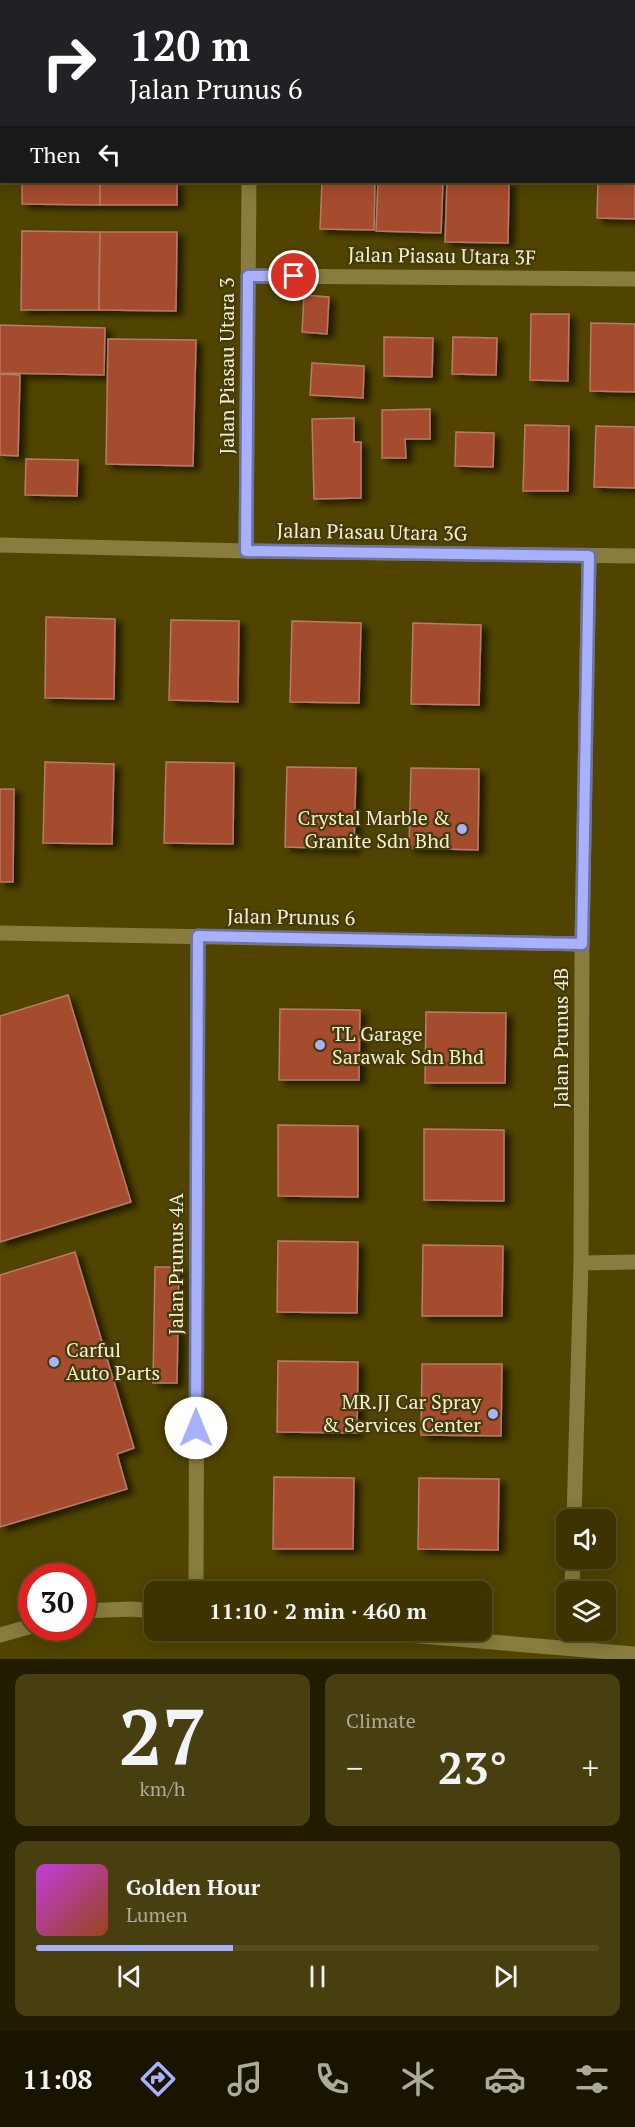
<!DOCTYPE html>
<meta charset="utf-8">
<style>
body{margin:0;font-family:"PT Serif",serif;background:#473f0f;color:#f1f3f6;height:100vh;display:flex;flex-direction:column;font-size:22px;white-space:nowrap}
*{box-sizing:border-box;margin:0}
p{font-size:20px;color:#acaa99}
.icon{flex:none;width:33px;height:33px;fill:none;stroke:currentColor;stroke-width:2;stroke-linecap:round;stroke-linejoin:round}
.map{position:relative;height:1659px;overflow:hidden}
.sheet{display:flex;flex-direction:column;gap:15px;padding:15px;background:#211c00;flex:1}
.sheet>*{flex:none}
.top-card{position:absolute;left:0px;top:0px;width:636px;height:183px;box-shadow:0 3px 15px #0003,0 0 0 2px #554e22;background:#202124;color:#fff;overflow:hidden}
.fabs{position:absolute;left:556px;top:1509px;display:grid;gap:12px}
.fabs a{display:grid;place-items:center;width:60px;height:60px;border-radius:12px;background:#3c3300;box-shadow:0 3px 15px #0003,0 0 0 2px #554e22;font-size:30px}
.speed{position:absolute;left:18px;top:1563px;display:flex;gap:12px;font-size:30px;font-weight:700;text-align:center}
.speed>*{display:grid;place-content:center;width:78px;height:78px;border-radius:50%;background:#3c3300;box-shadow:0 3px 15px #0003,0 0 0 2px #554e22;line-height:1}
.speed .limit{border:9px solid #d22;background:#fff;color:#111}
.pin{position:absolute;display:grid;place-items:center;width:51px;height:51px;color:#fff;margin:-26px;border:3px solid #fff;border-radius:50%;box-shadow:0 2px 6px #0007}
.me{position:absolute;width:66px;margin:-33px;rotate:0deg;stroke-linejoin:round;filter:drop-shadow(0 0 4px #0008)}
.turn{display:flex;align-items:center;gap:21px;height:126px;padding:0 30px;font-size:27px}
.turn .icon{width:78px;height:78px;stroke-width:2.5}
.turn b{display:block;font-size:42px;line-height:51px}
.then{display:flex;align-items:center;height:57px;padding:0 30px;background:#0003;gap:12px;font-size:22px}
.big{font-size:45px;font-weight:600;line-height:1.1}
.sheet .card{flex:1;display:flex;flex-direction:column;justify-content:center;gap:9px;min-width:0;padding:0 21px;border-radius:12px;background:#473f0f}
.sheet .dial{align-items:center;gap:0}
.dial b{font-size:78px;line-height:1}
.song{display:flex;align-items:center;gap:18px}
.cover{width:72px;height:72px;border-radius:9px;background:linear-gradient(135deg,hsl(290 70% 55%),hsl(20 70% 35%))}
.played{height:6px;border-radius:3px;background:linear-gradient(90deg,#a7b1fc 35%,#554e22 35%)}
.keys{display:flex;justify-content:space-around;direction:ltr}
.heat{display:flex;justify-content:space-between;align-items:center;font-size:33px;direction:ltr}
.sheet .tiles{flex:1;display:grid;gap:15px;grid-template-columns:1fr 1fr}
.card:last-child{grid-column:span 2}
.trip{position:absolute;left:144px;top:1581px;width:348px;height:60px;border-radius:12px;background:#3c3300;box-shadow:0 3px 15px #0003,0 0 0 2px #554e22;font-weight:600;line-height:60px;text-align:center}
.menu{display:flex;height:96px;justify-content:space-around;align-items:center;background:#181400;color:#acaa99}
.menu .icon{width:42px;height:42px}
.menu .on{color:#a7b1fc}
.menu b{font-size:27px;color:#f1f3f6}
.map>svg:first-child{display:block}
</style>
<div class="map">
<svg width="635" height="1659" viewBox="0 0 635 1659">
<defs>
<filter id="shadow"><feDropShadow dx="6" dy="4" stdDeviation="3" flood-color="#0009"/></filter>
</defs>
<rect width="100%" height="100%" fill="#504400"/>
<g fill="#a54b2e" stroke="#b77b68" stroke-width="1.5" filter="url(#shadow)">
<polygon points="635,180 635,219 597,218 598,182"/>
<polygon points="22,182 100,182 100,205 22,204"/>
<rect x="100" y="182" width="77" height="23"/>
<polygon points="322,182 375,182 374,230 320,229"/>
<polygon points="378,182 443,182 441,233 376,231"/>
<polygon points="447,182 509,182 508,243 445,242"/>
<polygon points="22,231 100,232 99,310 21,310"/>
<polygon points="100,232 177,232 176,311 99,310"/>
<polygon points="304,295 329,297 327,334 302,332"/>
<polygon points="531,314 569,314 568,381 530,380"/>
<polygon points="591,323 635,324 635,392 590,391"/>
<polygon points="0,325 105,328 104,375 0,373"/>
<polygon points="384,337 433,338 432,377 384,376"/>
<polygon points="453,337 497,338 496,375 452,374"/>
<polygon points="108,339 196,340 193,466 106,464"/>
<polygon points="312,363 364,366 363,398 310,395"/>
<polygon points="0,374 20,375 18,456 0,455"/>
<polygon points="430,409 430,439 405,439 406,458 382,458 382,410"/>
<polygon points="354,418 354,442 361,442 361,498 314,499 312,419"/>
<polygon points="525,425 569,426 568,491 523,491"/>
<polygon points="596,426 635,427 635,488 594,487"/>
<polygon points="456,432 494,433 493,467 455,466"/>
<polygon points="26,459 78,460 77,496 25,495"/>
<polygon points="46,617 115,619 114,699 45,698"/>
<polygon points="171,620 239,621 238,702 169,700"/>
<polygon points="292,621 361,623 359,703 290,702"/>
<polygon points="413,623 481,625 479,705 411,704"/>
<polygon points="45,762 114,764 112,844 43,843"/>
<polygon points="166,762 234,763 233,844 164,843"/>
<polygon points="287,767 356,768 354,849 285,847"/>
<polygon points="411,768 479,769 478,850 409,848"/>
<polygon points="0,789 14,789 13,882 0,882"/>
<polygon points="68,995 131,1202 0,1242 0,1016"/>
<polygon points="280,1009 360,1010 359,1080 279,1080"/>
<polygon points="426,1012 506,1013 505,1083 425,1083"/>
<polygon points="278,1125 358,1126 358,1197 278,1196"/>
<polygon points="424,1129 504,1130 504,1201 424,1200"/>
<polygon points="278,1241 358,1242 357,1313 277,1312"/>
<polygon points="423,1245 503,1246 502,1316 422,1316"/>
<polygon points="75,1252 134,1448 117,1454 127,1489 0,1527 0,1275"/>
<polygon points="155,1267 179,1267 177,1383 153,1383"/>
<polygon points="278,1361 358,1362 357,1433 277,1432"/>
<polygon points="422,1364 502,1364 501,1436 421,1435"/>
<polygon points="274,1477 354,1478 353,1549 273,1549"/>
<polygon points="419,1478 499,1479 498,1550 418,1549"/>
</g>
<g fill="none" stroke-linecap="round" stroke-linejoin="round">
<g stroke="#887c3e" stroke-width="15">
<polyline points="250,2 250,0"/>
<polyline points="634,24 635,24"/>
<polyline points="248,276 635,279"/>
<polyline points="0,545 246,551 635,556"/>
<polyline points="246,551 249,182"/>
<polyline points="0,933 582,944"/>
<polyline points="581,1263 635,1262"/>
<polyline points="574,1520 581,1263 582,944 589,556"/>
<polyline points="196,1592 198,936"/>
<polyline points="572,1592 573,1558"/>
<polyline points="82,1611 131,1609 154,1611"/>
<polyline points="347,1630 635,1654"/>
<polyline points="0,1635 32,1626"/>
<polyline points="571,1648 571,1630"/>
</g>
</g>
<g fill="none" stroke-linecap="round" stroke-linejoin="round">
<defs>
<polyline id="route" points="196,1428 198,936 582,944 589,556 246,551 248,276 294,276"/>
</defs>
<use href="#route" stroke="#6d73a4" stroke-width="15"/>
<use href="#route" stroke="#a7b1fc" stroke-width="10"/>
</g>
<g fill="#a7b1fc" stroke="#433a0b" stroke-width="2">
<circle cx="462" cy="829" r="6"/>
<circle cx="320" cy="1045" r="6"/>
<circle cx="54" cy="1362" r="6"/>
<circle cx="493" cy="1414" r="6"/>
</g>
<g text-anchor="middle" stroke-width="4.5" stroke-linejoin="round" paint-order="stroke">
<g font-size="20" fill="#f4eed0" stroke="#433a0b">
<text transform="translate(442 256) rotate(1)" y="7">Jalan Piasau Utara 3F</text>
<text transform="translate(227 366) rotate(-90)" y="7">Jalan Piasau Utara 3</text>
<text transform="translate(372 532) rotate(1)" y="7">Jalan Piasau Utara 3G</text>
<text transform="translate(291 917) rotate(1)" y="7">Jalan Prunus 6</text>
<text transform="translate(561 1038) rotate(-90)" y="7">Jalan Prunus 4B</text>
<text transform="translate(176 1264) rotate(-90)" y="7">Jalan Prunus 4A</text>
</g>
<g font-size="20" fill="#f4eed0" stroke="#433a0b" text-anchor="end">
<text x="450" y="825">Crystal Marble &amp;<tspan x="450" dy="23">Granite Sdn Bhd</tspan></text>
<text x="332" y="1041" text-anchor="start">TL Garage<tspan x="332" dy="23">Sarawak Sdn Bhd</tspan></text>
<text x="66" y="1357" text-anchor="start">Carful<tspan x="66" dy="23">Auto Parts</tspan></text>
<text x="481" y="1409">MR.JJ Car Spray<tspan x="481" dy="23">&amp; Services Center</tspan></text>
</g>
</g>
</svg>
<div class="fabs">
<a><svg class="icon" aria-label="sound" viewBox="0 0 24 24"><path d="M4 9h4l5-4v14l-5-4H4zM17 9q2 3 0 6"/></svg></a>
<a><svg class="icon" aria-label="layers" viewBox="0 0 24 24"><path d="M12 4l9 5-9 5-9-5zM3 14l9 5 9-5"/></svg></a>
</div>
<div class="speed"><div class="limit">30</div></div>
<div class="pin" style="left:294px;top:276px;background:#d93025"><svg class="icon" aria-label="arrive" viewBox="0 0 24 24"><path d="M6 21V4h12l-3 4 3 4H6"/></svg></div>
<svg class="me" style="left:196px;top:1428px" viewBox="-20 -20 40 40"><circle r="19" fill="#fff"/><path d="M0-13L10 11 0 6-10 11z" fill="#a7b1fc"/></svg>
<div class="trip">11:10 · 2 min · 460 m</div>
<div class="top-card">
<div class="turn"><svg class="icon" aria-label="right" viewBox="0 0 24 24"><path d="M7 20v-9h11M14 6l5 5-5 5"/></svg><div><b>120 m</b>Jalan Prunus 6</div></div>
<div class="then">Then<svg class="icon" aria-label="left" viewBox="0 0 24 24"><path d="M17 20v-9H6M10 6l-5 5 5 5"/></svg></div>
</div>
</div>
<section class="sheet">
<div class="tiles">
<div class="card dial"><b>27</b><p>km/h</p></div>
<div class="card"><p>Climate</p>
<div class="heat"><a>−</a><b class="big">23°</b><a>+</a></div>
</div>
<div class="card">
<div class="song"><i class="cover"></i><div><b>Golden Hour</b><p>Lumen</p></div></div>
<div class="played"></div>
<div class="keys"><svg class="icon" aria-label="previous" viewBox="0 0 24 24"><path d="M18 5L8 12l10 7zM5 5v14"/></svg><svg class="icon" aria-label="pause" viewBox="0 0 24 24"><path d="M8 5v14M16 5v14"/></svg><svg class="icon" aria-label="next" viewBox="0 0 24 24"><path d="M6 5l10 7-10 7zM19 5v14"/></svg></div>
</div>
</div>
</section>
<nav class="menu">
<b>11:08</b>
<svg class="icon on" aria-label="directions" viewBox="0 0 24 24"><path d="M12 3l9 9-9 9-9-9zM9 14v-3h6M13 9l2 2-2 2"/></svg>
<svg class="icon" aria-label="music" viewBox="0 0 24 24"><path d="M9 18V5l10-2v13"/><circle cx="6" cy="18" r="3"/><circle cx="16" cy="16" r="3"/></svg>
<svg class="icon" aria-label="phone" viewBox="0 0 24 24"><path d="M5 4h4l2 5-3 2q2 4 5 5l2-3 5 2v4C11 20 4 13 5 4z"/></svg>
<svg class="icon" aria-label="climate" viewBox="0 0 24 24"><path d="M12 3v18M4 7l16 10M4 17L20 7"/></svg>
<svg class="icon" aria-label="car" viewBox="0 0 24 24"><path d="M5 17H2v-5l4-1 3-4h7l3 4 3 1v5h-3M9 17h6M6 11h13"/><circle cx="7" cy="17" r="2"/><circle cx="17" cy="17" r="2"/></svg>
<svg class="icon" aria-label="filters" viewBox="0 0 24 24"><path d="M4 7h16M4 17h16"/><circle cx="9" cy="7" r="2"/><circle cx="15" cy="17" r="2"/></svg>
</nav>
